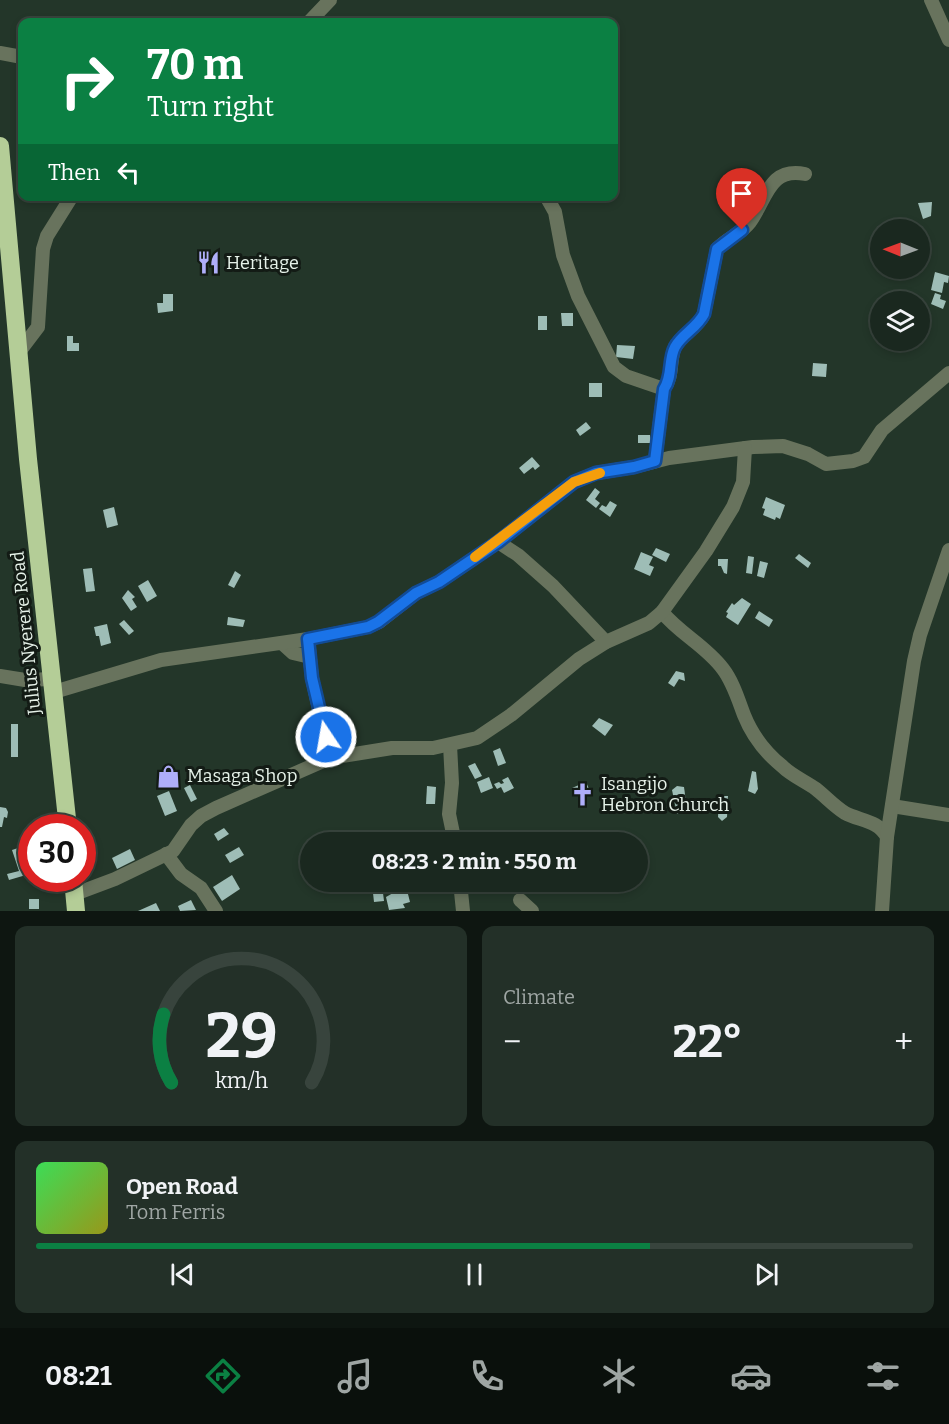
<!DOCTYPE html>
<meta charset="utf-8">
<style>
body{margin:0;font-family:Bitter,serif;background:#233028;color:#f1f3f6;height:100vh;display:flex;flex-direction:column;font-size:22px;white-space:nowrap}
*{box-sizing:border-box;margin:0}
p{font-size:20px;color:#9fa6a4}
.icon{flex:none;width:33px;height:33px;fill:none;stroke:currentColor;stroke-width:2;stroke-linecap:round;stroke-linejoin:round}
.map{position:relative;height:911px;overflow:hidden}
.sheet{display:flex;flex-direction:column;gap:15px;padding:15px;background:#0e1611;flex:1}
.sheet>*{flex:none}
.hud{position:absolute;left:18px;top:18px;width:600px;height:183px;border-radius:12px;box-shadow:0 3px 9px #0003,0 0 0 2px #38443d;background:#0b8043;color:#fff;overflow:hidden}
.needle{width:39px;rotate:271deg}
.buttons{position:absolute;left:870px;top:219px;display:grid;gap:12px}
.buttons a{display:grid;place-items:center;width:60px;height:60px;border-radius:50%;background:#1a281f;box-shadow:0 3px 9px #0003,0 0 0 2px #38443d;font-size:30px}
.speed{position:absolute;left:18px;top:814px;display:flex;gap:12px;font-size:30px;font-weight:700;text-align:center}
.speed>*{display:grid;place-content:center;width:78px;height:78px;border-radius:50%;background:#1a281f;box-shadow:0 3px 9px #0003,0 0 0 2px #38443d;line-height:1}
.speed .limit{border:9px solid #d22;background:#fff;color:#111}
.pin{position:absolute;display:grid;place-items:center;width:51px;height:51px;color:#fff;margin:-62px -26px;border-radius:50% 50% 50% 0;rotate:-45deg;box-shadow:0 0 6px #0007}
.pin .icon{rotate:45deg}
.me{position:absolute;width:66px;margin:-33px;rotate:348deg;stroke-linejoin:round;filter:drop-shadow(0 0 4px #0008)}
.turn{display:flex;align-items:center;gap:21px;height:126px;padding:0 30px;font-size:27px}
.turn .icon{width:78px;height:78px;stroke-width:2.5}
.turn b{display:block;font-size:42px;line-height:51px}
.then{display:flex;align-items:center;height:57px;padding:0 30px;background:#0003;gap:12px;font-size:22px}
.big{font-size:45px;font-weight:700;line-height:1.1}
.sheet .card{flex:1;display:flex;flex-direction:column;justify-content:center;gap:9px;min-width:0;padding:0 21px;border-radius:12px;background:#233028}
.sheet .dial{align-items:center;gap:0}
.dial svg{height:156px;overflow:visible;fill:none;stroke:#38443d;stroke-width:7;stroke-linecap:round;text-anchor:middle}
.dial text{fill:#f1f3f6;stroke:none}
.song{display:flex;align-items:center;gap:18px}
.cover{width:72px;height:72px;border-radius:9px;background:linear-gradient(135deg,hsl(130 70% 55%),hsl(60 70% 35%))}
.played{height:6px;border-radius:3px;background:linear-gradient(90deg,#0b8043 70%,#38443d 70%)}
.keys{display:flex;justify-content:space-around;direction:ltr}
.heat{display:flex;justify-content:space-between;align-items:center;font-size:33px;direction:ltr}
.sheet .tiles{flex:1;display:grid;gap:15px;grid-template-columns:1fr 1fr}
.card:last-child{grid-column:span 2}
.trip{position:absolute;left:300px;top:832px;width:348px;height:60px;border-radius:30px;background:#1a281f;box-shadow:0 3px 9px #0003,0 0 0 2px #38443d;font-weight:700;line-height:60px;text-align:center}
.tab-bar{display:flex;height:96px;justify-content:space-around;align-items:center;background:#0a100c;color:#9fa6a4}
.tab-bar .icon{width:42px;height:42px}
.tab-bar .current{color:#0b8043}
.tab-bar b{font-size:27px;color:#f1f3f6}
.map>svg:first-child{display:block}
</style>
<div class="map">
<svg width="949" height="911" viewBox="0 0 949 911">
<rect width="100%" height="100%" fill="#233629"/>
<g fill="#9ebdb6">
<polygon points="932,202 931,216 923,219 918,203"/>
<polygon points="935,272 949,276 948,283 944,282 942,293 931,290"/>
<polygon points="935,293 941,295 940,299 946,301 943,309 931,304"/>
<polygon points="163,294 173,294 173,311 158,313 157,303 163,303"/>
<polygon points="561,313 573,313 573,326 562,326"/>
<rect x="538" y="316" width="9" height="14"/>
<polygon points="67,336 73,336 73,343 79,343 79,351 67,351"/>
<polygon points="617,345 635,346 633,359 616,357"/>
<polygon points="813,363 827,364 826,377 812,376"/>
<rect x="589" y="383" width="13" height="14"/>
<polygon points="586,422 591,428 580,436 576,430"/>
<polygon points="638,435 650,435 651,443 638,443"/>
<polygon points="532,457 540,466 535,470 533,467 524,474 519,468"/>
<polygon points="595,488 600,492 595,499 600,503 596,508 586,500"/>
<polygon points="766,497 785,505 780,519 776,517 775,520 763,515 765,509 762,508"/>
<polygon points="610,501 617,505 610,517 599,509 602,505 606,507"/>
<polygon points="114,507 118,525 107,528 103,510"/>
<polygon points="656,548 670,554 666,562 652,555"/>
<polygon points="641,552 653,557 649,565 654,567 650,576 634,569"/>
<polygon points="799,554 811,563 808,568 795,558"/>
<polygon points="748,556 754,557 752,574 746,573"/>
<polygon points="718,559 728,559 727,574 724,573 721,566 718,566"/>
<polygon points="760,561 768,563 764,578 757,576"/>
<polygon points="92,568 95,591 86,592 83,569"/>
<polygon points="235,571 241,575 234,588 228,585"/>
<polygon points="148,580 157,596 147,602 138,586"/>
<polygon points="128,590 135,597 132,599 137,607 131,611 122,598"/>
<polygon points="742,598 751,604 738,625 726,617 728,613 726,612 732,603 734,605"/>
<polygon points="759,611 773,620 769,627 755,618"/>
<polygon points="228,617 245,620 243,627 227,625"/>
<polygon points="124,620 134,631 129,635 119,624"/>
<polygon points="107,624 111,643 101,646 99,636 96,636 94,627"/>
<polygon points="676,671 684,673 685,681 679,679 674,687 668,683"/>
<polygon points="599,718 613,725 605,736 592,726"/>
<rect x="11" y="724" width="7" height="33"/>
<polygon points="500,748 506,763 498,766 493,751"/>
<polygon points="475,763 482,776 475,779 468,766"/>
<polygon points="752,771 756,772 758,789 755,794 748,791"/>
<polygon points="489,777 493,788 481,793 477,782"/>
<polygon points="508,777 514,788 504,793 501,787 497,789 494,784 499,782 501,784 504,783 502,780"/>
<polygon points="586,782 589,789 575,794 572,788"/>
<polygon points="190,785 197,799 191,802 184,788"/>
<polygon points="427,786 436,787 435,804 426,804"/>
<polygon points="677,786 684,787 687,809 677,814 672,790"/>
<polygon points="169,791 177,811 165,816 157,796"/>
<polygon points="719,796 728,796 727,817 722,821 718,817"/>
<polygon points="0,807 6,808 8,812 7,818 4,817 2,827 0,827"/>
<polygon points="224,828 229,834 218,841 214,834"/>
<polygon points="239,847 244,855 230,863 225,855"/>
<polygon points="18,848 26,875 9,880 7,874 19,871 12,850"/>
<polygon points="130,849 135,860 117,869 112,858"/>
<polygon points="232,875 240,889 222,901 213,887"/>
<polygon points="382,885 384,901 374,902 373,893 369,894 369,886"/>
<polygon points="400,889 401,892 407,890 410,902 403,904 405,908 389,910 386,897"/>
<rect x="29" y="899" width="10" height="10"/>
<polygon points="191,900 196,910 180,911 178,906"/>
<polygon points="156,903 160,911 138,911"/>
</g>
<g fill="none" stroke-linecap="round" stroke-linejoin="round">
<g stroke="#68735d" stroke-width="14">
<polyline points="931,0 949,40"/>
<polyline points="309,22 330,0"/>
<polyline points="0,53 22,57"/>
<polyline points="546,196 555,212 563,255 578,296 614,367 626,376 664,389 655,461"/>
<polyline points="19,352 38,327 43,249 47,236 72,196"/>
<path d="M 664,389 C 674,375 669,359 675,347 C 681,335 697,329 704,314 L 717,249 C 727,238 741,234 750,222 C 767,198 769,167 805,174"/>
<polyline points="498,542 518,555 553,586 606,642"/>
<path d="M 662,612 C 680,634 706,646 723,669 C 733,682 738,699 744,715 C 752,735 766,753 782,766 C 792,776 805,781 816,789 C 826,797 834,806 845,813 C 860,821 878,820 887,837"/>
<polyline points="308,639 312,678 330,758"/>
<polyline points="282,643 293,653 310,657"/>
<polyline points="0,676 25,680 52,679"/>
<polyline points="54,692 161,660 308,639 368,627 379,622 416,593 439,582 498,542 574,482 596,473 634,467 669,458 753,447 783,446 808,454 826,464 853,461 864,457 882,430 949,373"/>
<polyline points="450,745 452,783 449,814 455,843"/>
<polyline points="892,806 949,815"/>
<polyline points="166,854 181,874 201,888 216,911"/>
<polyline points="460,882 463,911"/>
<polyline points="75,894 115,879 173,851 191,825 201,816 216,808 330,758 392,748 433,748 477,738 511,715 579,659 606,642 649,623 662,612 706,551 733,507 743,482 745,448"/>
<polyline points="520,900 532,911"/>
<polyline points="882,911 887,837 914,661 920,635 949,550"/>
</g>
<g stroke="#b4cd97" stroke-width="18">
<polyline points="0,146 28,459 68,828"/>
<polyline points="73,879 76,911"/>
</g>
</g>
<g fill="none" stroke-linecap="round" stroke-linejoin="round">
<defs>
<path id="route" d="M 326,737 L 312,678 L 308,639 L 368,627 L 378,622 L 416,593 L 439,582 L 498,542 L 574,482 L 596,473 L 634,467 L 655,461 L 664,389 C 673,376 668,360 675,347 C 682,334 697,328 704,314 L 717,249 L 742,230"/>
</defs>
<use href="#route" stroke="#114b97" stroke-width="15"/>
<use href="#route" stroke="#1a73e8" stroke-width="10"/>
<polyline stroke="#f59e0b" stroke-width="10" points="475,557 574,482 600,473"/>
</g>
<defs>
<symbol id="restaurant-bare" viewBox="-9 -9 18 18"><path d="M-5-6h1v4h1v-4h1v4h1v-4h1v5L-1.5 .5V6h-2V.5L-5-1ZM5-6V6H3V1.5H1.5Q1.5-4 5-6Z" fill="#afaefa" stroke="#131b15" stroke-width="2.5" paint-order="stroke"/></symbol>
<symbol id="shop-bare" viewBox="-9 -9 18 18"><path d="M-5-2.5h2.3a2.7 3.5 0 0 1 5.4 0H5L5.5 6h-11ZM-1.5-2.5h3a1.5 2.3 0 0 0-3 0Z" fill="#afaefa" stroke="#131b15" stroke-width="2.5" paint-order="stroke"/></symbol>
<symbol id="church-bare" viewBox="-9 -9 18 18"><path d="M-1.2-6h2.4v3.5h3.3v2.4h-3.3V6h-2.4V-.1h-3.3v-2.4h3.3Z" fill="#afaefa" stroke="#131b15" stroke-width="2.5" paint-order="stroke"/></symbol>
</defs>
<g fill-rule="evenodd">
<use href="#restaurant-bare" x="192" y="246" width="33" height="33"/>
<use href="#shop-bare" x="152" y="760" width="33" height="33"/>
<use href="#church-bare" x="566" y="778" width="33" height="33"/>
</g>
<g text-anchor="middle" stroke-width="6" stroke-linejoin="round" paint-order="stroke">
<g font-size="18" fill="#e6f2e9" stroke="#131b15" text-anchor="start">
<text x="226" y="269">Heritage</text>
<text x="187" y="782">Masaga Shop</text>
<text x="601" y="790">Isangijo<tspan x="601" dy="21">Hebron Church</tspan></text>
</g>
<g font-size="18" fill="#e6f2e9" stroke="#131b15">
<text transform="translate(26 633) rotate(-96)" y="6">Julius Nyerere Road</text>
</g>
</g>
</svg>
<div class="buttons">
<a><svg class="needle" viewBox="-14 -14 28 28"><path d="M0-13l5 13h-10z" fill="#e53935"/><path d="M0 13l5-13h-10z" fill="#9fa6a4"/></svg></a>
<a><svg class="icon" aria-label="layers" viewBox="0 0 24 24"><path d="M12 4l9 5-9 5-9-5zM3 14l9 5 9-5"/></svg></a>
</div>
<div class="speed"><div class="limit">30</div></div>
<div class="pin" style="left:742px;top:230px;background:#d93025"><svg class="icon" aria-label="arrive" viewBox="0 0 24 24"><path d="M6 21V4h12l-3 4 3 4H6"/></svg></div>
<svg class="me" style="left:326px;top:737px" viewBox="-20 -20 40 40"><circle r="17" fill="#1a73e8" stroke="#fff" stroke-width="3"/><path d="M0-11L8 9 0 5-8 9z" fill="#fff"/></svg>
<div class="trip">08:23 · 2 min · 550 m</div>
<div class="hud">
<div class="turn"><svg class="icon" aria-label="right" viewBox="0 0 24 24"><path d="M7 20v-9h11M14 6l5 5-5 5"/></svg><div><b>70 m</b>Turn right</div></div>
<div class="then">Then<svg class="icon" aria-label="left" viewBox="0 0 24 24"><path d="M17 20v-9H6M10 6l-5 5 5 5"/></svg></div>
</div>
</div>
<section class="sheet">
<div class="tiles">
<div class="card dial"><svg viewBox="0 0 100 80">
<path d="M14 69A42 42 0 1 1 86 69"/>
<path d="M14 69A42 42 0 0 1 10 34" stroke="#0b8043"/>
<text x="50" y="56" font-size="32" font-weight="700">29</text>
<text x="50" y="72" font-size="11">km/h</text>
</svg></div>
<div class="card"><p>Climate</p>
<div class="heat"><a>−</a><b class="big">22°</b><a>+</a></div>
</div>
<div class="card">
<div class="song"><i class="cover"></i><div><b>Open Road</b><p>Tom Ferris</p></div></div>
<div class="played"></div>
<div class="keys"><svg class="icon" aria-label="previous" viewBox="0 0 24 24"><path d="M18 5L8 12l10 7zM5 5v14"/></svg><svg class="icon" aria-label="pause" viewBox="0 0 24 24"><path d="M8 5v14M16 5v14"/></svg><svg class="icon" aria-label="next" viewBox="0 0 24 24"><path d="M6 5l10 7-10 7zM19 5v14"/></svg></div>
</div>
</div>
</section>
<nav class="tab-bar">
<b>08:21</b>
<svg class="icon current" aria-label="directions" viewBox="0 0 24 24"><path d="M12 3l9 9-9 9-9-9zM9 14v-3h6M13 9l2 2-2 2"/></svg>
<svg class="icon" aria-label="music" viewBox="0 0 24 24"><path d="M9 18V5l10-2v13"/><circle cx="6" cy="18" r="3"/><circle cx="16" cy="16" r="3"/></svg>
<svg class="icon" aria-label="phone" viewBox="0 0 24 24"><path d="M5 4h4l2 5-3 2q2 4 5 5l2-3 5 2v4C11 20 4 13 5 4z"/></svg>
<svg class="icon" aria-label="climate" viewBox="0 0 24 24"><path d="M12 3v18M4 7l16 10M4 17L20 7"/></svg>
<svg class="icon" aria-label="car" viewBox="0 0 24 24"><path d="M5 17H2v-5l4-1 3-4h7l3 4 3 1v5h-3M9 17h6M6 11h13"/><circle cx="7" cy="17" r="2"/><circle cx="17" cy="17" r="2"/></svg>
<svg class="icon" aria-label="filters" viewBox="0 0 24 24"><path d="M4 7h16M4 17h16"/><circle cx="9" cy="7" r="2"/><circle cx="15" cy="17" r="2"/></svg>
</nav>
